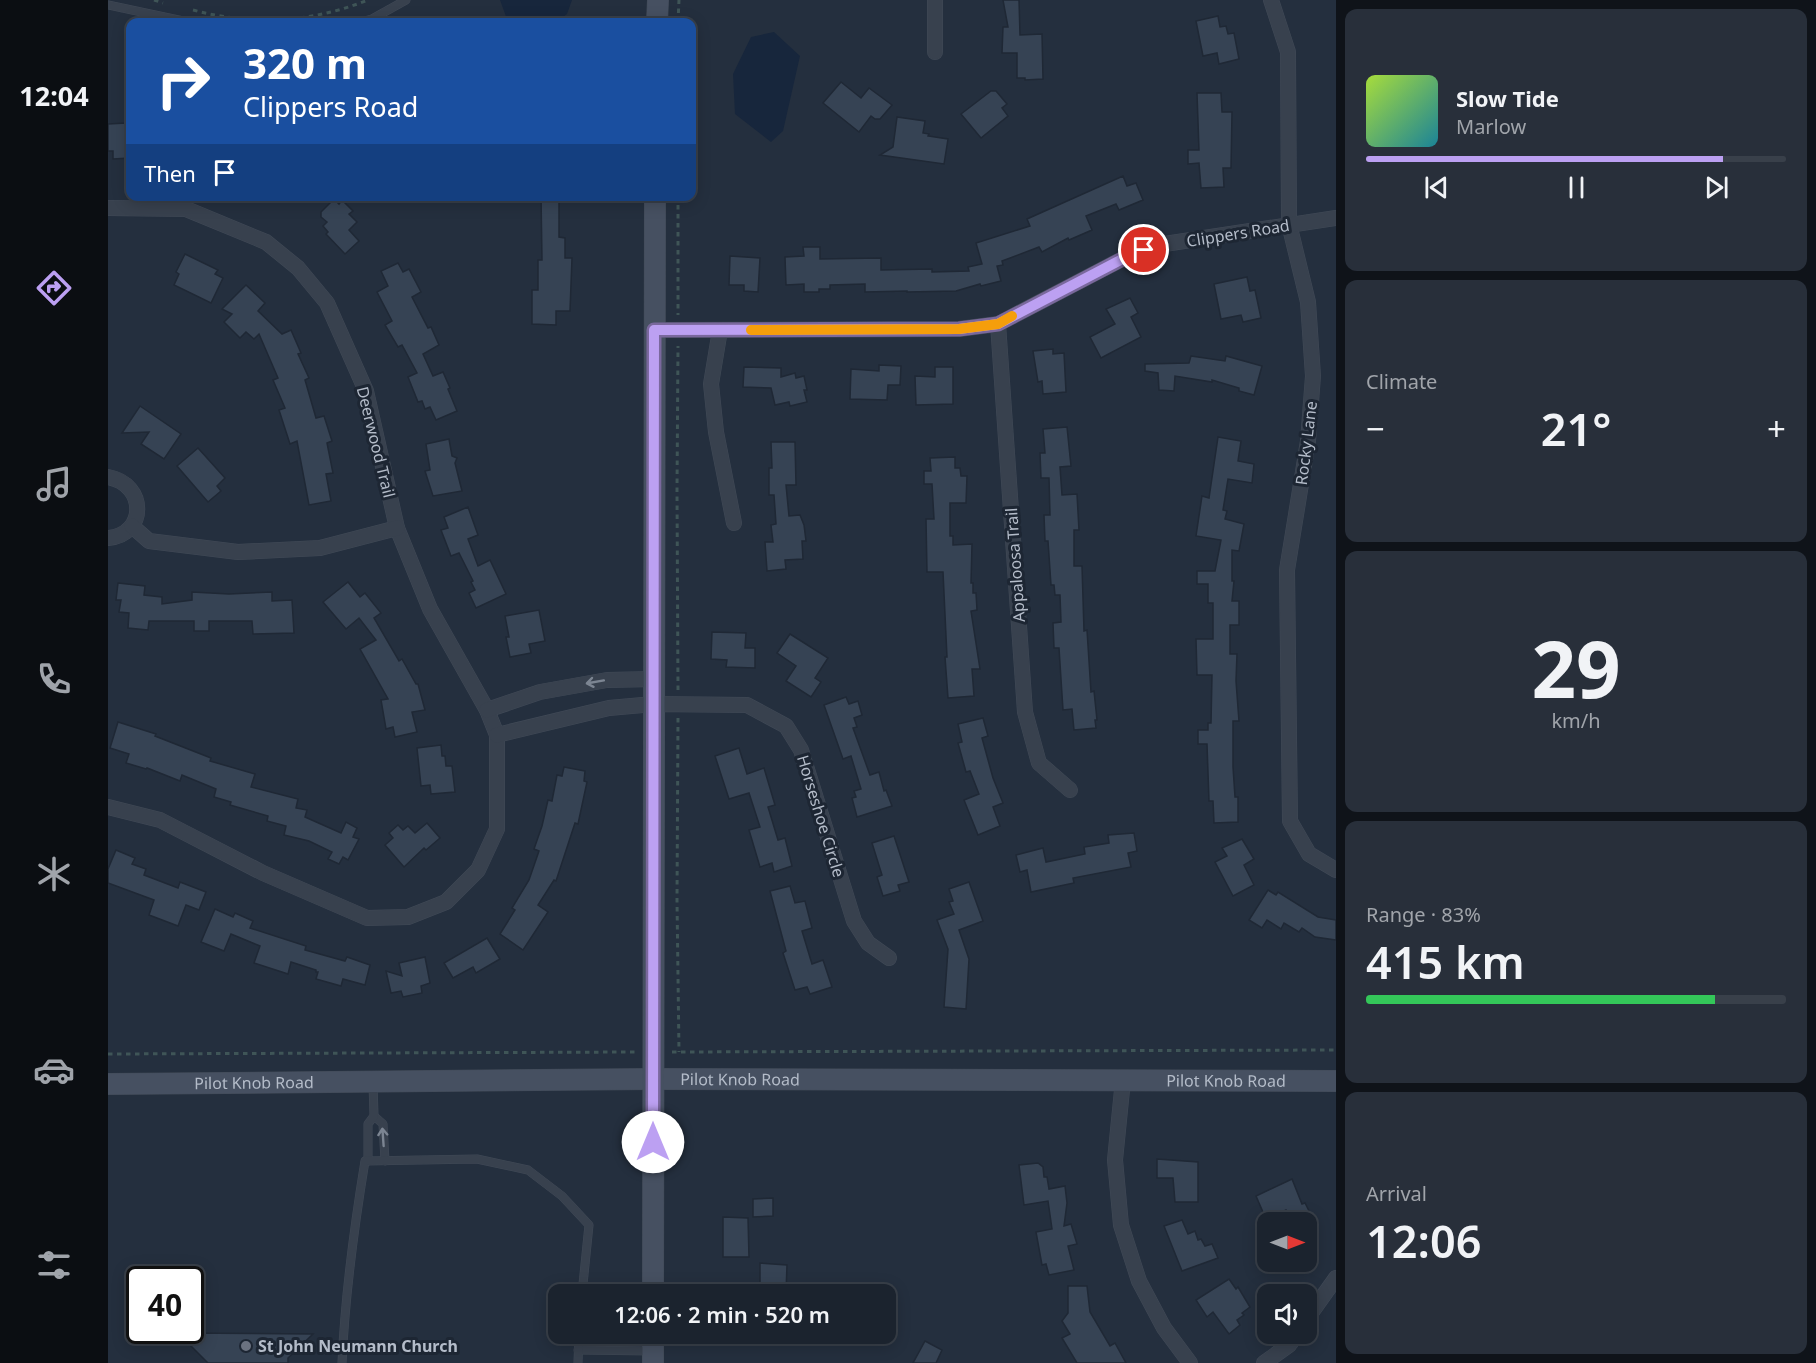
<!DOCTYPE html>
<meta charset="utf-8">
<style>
body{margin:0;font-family:"Noto Sans",sans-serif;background:#282f3a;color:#f1f3f6;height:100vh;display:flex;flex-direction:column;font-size:22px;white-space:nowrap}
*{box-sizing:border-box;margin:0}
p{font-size:20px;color:#a0a4aa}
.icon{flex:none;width:33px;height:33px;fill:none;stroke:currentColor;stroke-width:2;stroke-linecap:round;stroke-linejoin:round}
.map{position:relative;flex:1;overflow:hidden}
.sheet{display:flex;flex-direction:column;gap:9px;padding:9px;background:#0f1319;width:480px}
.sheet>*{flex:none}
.hud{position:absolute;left:18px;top:18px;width:570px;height:183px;border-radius:12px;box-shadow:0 3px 15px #0003,0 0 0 2px #39404a;background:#1a4fa0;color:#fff;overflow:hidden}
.needle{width:39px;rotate:90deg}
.fabs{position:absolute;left:1149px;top:1212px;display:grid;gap:12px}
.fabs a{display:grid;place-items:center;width:60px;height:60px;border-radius:12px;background:#1b232e;box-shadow:0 3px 15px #0003,0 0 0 2px #39404a;font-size:30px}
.speed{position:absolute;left:18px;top:1266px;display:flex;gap:12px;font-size:30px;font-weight:700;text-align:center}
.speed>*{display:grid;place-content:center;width:78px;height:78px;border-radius:50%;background:#1b232e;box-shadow:0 3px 15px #0003,0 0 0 2px #39404a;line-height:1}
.speed .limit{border:3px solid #111;border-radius:9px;background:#fff;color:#111}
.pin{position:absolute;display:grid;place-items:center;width:51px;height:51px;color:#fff;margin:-26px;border:3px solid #fff;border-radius:50%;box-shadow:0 2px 6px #0007}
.me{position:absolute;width:66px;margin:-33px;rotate:0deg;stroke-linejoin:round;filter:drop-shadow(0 0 4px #0008)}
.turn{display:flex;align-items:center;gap:21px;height:126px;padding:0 18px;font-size:27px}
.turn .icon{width:78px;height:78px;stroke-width:2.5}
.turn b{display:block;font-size:42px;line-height:51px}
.then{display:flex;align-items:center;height:57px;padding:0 18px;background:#0003;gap:12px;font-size:22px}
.big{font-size:45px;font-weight:600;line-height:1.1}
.sheet .tile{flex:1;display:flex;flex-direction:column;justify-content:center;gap:9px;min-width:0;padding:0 21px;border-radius:12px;background:#282f3a}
.sheet .dial{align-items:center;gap:0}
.dial b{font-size:78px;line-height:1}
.song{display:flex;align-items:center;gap:18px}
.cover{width:72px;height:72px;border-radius:9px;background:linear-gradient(135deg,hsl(80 70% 55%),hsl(190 70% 35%))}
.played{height:6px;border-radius:3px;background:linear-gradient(90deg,#bca0f2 85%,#39404a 85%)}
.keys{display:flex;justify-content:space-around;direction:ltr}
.heat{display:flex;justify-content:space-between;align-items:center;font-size:33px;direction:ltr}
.charge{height:9px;border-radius:4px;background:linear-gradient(90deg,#34c759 83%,#39404a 0)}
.trip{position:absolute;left:440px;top:1284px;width:348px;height:60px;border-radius:12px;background:#1b232e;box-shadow:0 3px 15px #0003,0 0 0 2px #39404a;font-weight:600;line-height:60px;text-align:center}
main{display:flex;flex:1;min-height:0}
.tabs{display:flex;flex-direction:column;width:108px;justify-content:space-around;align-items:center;background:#0b0e12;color:#a0a4aa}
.tabs .icon{width:42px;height:42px}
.tabs .selected{color:#bca0f2}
.tabs b{font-size:27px;color:#f1f3f6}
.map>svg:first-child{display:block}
</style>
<main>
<nav class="tabs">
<b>12:04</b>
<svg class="icon selected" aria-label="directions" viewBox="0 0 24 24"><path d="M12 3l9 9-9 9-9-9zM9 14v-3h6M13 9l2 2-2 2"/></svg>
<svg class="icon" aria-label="music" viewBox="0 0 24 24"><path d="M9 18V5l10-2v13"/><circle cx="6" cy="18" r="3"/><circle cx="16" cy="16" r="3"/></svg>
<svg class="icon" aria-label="phone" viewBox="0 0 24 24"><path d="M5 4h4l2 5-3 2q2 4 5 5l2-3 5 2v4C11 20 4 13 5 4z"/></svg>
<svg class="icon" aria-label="climate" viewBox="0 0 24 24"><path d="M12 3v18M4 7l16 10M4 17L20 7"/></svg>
<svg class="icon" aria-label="car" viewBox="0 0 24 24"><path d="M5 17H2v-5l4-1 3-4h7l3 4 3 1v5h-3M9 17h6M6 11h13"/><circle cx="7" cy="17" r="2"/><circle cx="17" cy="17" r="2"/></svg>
<svg class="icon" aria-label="filters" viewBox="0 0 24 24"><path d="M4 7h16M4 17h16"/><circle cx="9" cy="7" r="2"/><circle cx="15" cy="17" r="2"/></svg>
</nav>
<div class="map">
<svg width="1228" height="1363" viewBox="0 0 1228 1363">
<rect width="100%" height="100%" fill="#242f3e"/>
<g fill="#17263c">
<polygon points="392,0 464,0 459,14 448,22 400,22"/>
<polygon points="666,32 692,56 675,131 663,142 627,114 625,74 643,37"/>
</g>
<g fill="#364354" stroke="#1f2835" stroke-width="1.5">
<polygon points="895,0 911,0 912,35 934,34 935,79 917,80 917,78 909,78 909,53 894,53 895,27 900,27"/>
<polygon points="1110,16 1112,27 1118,26 1120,34 1126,33 1131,59 1111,64 1109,53 1095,56 1088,21"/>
<polygon points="733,82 753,98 761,88 784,105 772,119 767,119 763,116 751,132 715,103"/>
<polygon points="883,91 888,91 899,104 894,108 900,116 873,138 853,114"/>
<polygon points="1089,93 1113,93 1114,112 1124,112 1123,168 1115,168 1116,187 1093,188 1091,163 1080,164 1080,150 1091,150"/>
<polygon points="789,117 817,121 815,133 821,134 820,136 840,139 836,164 772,155 785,147"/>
<polygon points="18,123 19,134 22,133 22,158 5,159 5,151 0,151 0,124"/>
<polygon points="1015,176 1019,186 1028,183 1035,200 1011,210 1008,204 978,216 984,230 961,240 960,238 934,252 931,247 894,261 895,265 889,266 893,281 873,286 872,284 848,291 799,292 799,291 757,292 757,284 722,285 722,289 711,289 711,292 696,292 696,284 678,285 677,257 696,256 695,247 712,247 712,259 773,258 773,270 824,269 824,272 861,271 860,267 874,264 868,243 922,226 919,219"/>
<polygon points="433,196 451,196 451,237 457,238 457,258 464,258 462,311 448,311 448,325 424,324 424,290 430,290 430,260 434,260"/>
<polygon points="226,199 231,204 234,200 245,211 241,214 249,222 241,230 251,241 237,254 218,234 220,232 215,226 219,222 213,217 213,212"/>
<polygon points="77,254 110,270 107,274 115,278 103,303 66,285 71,274 68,272"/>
<polygon points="622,256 652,258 650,292 636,291 636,285 621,285"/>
<polygon points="290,263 295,272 301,269 313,292 304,297 320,328 323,327 331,345 315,354 325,376 335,372 342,388 340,389 349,411 328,420 322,407 317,409 314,401 310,402 300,377 309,373 294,345 290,347 277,325 284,321 269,292 280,286 273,271"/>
<polygon points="1139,277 1142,291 1147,290 1153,318 1135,322 1133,315 1113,319 1106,284"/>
<polygon points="138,285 157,303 150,311 174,334 183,330 193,353 190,354 201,378 197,380 208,418 216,416 224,441 219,443 225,473 218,474 223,501 201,505 189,441 182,444 171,410 177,408 165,380 170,378 151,334 146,339 138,332 132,338 116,322 124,314 114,309"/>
<polygon points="1022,298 1030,313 1023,317 1033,337 993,358 982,337 1007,324 998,309"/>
<polygon points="945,349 945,354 956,353 958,392 935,394 934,381 930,382 925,351"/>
<polygon points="1083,356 1117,361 1118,356 1154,366 1146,395 1131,391 1131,388 1104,380 1104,382 1067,376 1066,391 1051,390 1050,373 1037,371 1037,364 1081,363"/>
<polygon points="771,365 793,366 792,385 780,385 779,400 742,399 743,369 771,371"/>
<polygon points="636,367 673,368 673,377 687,373 688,378 696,376 699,390 696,390 699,402 682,406 681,402 667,405 663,388 635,387"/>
<polygon points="827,367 845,367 845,404 808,405 807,376 827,377"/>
<polygon points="32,406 73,434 56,459 33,444 41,432 14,433"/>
<polygon points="959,427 963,466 952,467 954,495 969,494 971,530 966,530 966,566 974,566 976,631 979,630 983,692 986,691 989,720 987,720 988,728 966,730 964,709 955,710 951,648 946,648 945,623 953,622 952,595 947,595 946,585 943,585 940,541 937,541 936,515 942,515 941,478 933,478 932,453 937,453 935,429"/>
<polygon points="1110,437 1133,441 1130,461 1146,464 1144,483 1120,479 1115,510 1119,511 1117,519 1136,524 1131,551 1124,550 1124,581 1126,581 1124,601 1131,601 1131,625 1122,625 1122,654 1129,654 1128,681 1131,721 1125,721 1125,767 1127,797 1130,797 1130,822 1106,823 1105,801 1101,801 1099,744 1090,744 1090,730 1100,730 1100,723 1103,723 1104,675 1089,675 1088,639 1105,639 1105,603 1100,603 1100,584 1089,584 1089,571 1107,571 1113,540 1088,536 1094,496 1101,498"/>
<polygon points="341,439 344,456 349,458 347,463 354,491 325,496 317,471 322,470 318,444"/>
<polygon points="663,442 687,442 688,485 678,485 681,516 692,515 696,525 698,541 694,541 695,559 677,560 678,569 659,571 657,542 665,542 663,525 668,524 666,495 661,495 661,468 664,468"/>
<polygon points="90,448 117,478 109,486 113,491 100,502 69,466"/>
<polygon points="847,457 847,468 852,468 853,476 859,476 858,503 842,503 842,536 845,536 845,545 864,544 863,583 865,583 865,593 868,593 869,610 863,611 872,669 864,669 866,696 840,698 837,657 839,657 835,572 819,572 818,519 826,519 824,484 816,484 816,471 823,471 822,458"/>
<polygon points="360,507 370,535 360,539 370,566 382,560 398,594 368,608 361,593 367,590 363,582 365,581 351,553 343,556 333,530 340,528 336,517"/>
<polygon points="240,582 252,597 257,593 273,613 266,618 291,661 294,659 308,684 310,684 317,710 304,712 309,732 287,737 285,727 278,729 273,700 280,699 252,649 268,640 251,618 238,629 215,602"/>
<polygon points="10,583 37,586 36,595 54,597 54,604 84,600 84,592 121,594 164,592 164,601 184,600 186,633 145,634 144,621 101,621 101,631 86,631 86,621 41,621 40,630 20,628 21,613 11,612 13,600 8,600"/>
<polygon points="431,610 437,641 421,644 423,653 402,657 398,637 401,637 397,616"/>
<polygon points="604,632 638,633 637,648 647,648 647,668 618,667 619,660 603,659"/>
<polygon points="682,634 720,658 707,678 713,682 703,697 678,681 688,666 669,653"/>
<polygon points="738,697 741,704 750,701 754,715 746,718 749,727 745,728 762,775 771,772 776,791 778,790 784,806 749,817 744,798 748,797 746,791 753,789 743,756 735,759 716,705"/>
<polygon points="875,718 880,736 874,738 885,778 895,803 885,807 892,826 870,835 856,800 871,794 862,771 858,772 850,743 854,742 850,724"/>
<polygon points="10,722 48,734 47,736 103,758 102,761 147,774 143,787 190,799 188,808 199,810 197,817 233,833 238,822 249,828 245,837 251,839 240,860 235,857 231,864 220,859 224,852 201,841 176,835 178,826 159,821 160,816 122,805 123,802 106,797 108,789 74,775 72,781 39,768 38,769 18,763 21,754 2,748"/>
<polygon points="333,745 334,756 337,756 338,766 344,766 347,792 323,794 322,785 313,786 309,748"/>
<polygon points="631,748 639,774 656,768 667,805 660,807 670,840 677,838 684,866 666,872 664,863 652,867 641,830 652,827 641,793 621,799 607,756"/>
<polygon points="456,767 477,771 476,781 479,782 470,824 467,823 448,881 446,880 430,905 440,912 415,950 392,934 407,910 404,908 421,880 431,851 426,849 434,826 440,800 444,801 449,775 454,776"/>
<polygon points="319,823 332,838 318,850 316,848 296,867 277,845 285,838 281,833 290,825 295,830 300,826 307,833"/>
<polygon points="1026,833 1029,851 1020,853 1023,867 965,878 966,883 923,892 919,870 912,872 908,855 935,848 938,862 977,854 976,847 1001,843 1000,835"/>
<polygon points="786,836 801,882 790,885 792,891 775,896 769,877 774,875 764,843"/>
<polygon points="1134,839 1146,859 1136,865 1146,885 1125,896 1107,862 1119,856 1114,848"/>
<polygon points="8,850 27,858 24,864 38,869 36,875 70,888 72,882 98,892 91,910 78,905 70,926 41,915 46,900 0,883 0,869"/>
<polygon points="861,882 875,921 851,930 861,959 858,1009 836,1007 840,949 829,920 846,914 841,902 845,901 841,889"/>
<polygon points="682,886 687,903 697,901 704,928 694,931 704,964 715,960 724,987 702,994 699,987 687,990 675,953 678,951 662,891"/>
<polygon points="1160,890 1168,895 1170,892 1210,917 1228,920 1228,940 1207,937 1194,928 1191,932 1176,923 1173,929 1159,920 1154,928 1141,920"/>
<polygon points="107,909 125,917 127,913 145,921 142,928 198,946 197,950 237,961 239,957 262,965 257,985 235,979 233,986 208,979 210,972 208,972 208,970 183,962 180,974 146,963 152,946 123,934 116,951 93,942"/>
<polygon points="379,938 392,959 368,973 365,967 345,978 336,963"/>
<polygon points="317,957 322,983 313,986 314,993 295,997 293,991 283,993 278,971 294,976 291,963"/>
<polygon points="1049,1159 1090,1162 1090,1202 1067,1202 1065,1178 1049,1178"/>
<polygon points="930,1163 935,1167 936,1177 939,1177 941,1189 957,1186 959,1203 956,1226 963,1224 969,1244 960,1246 966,1270 941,1275 938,1264 934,1265 928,1232 944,1229 940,1201 916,1205 911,1165"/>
<polygon points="1184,1179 1194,1204 1197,1203 1203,1215 1203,1220 1197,1222 1183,1222 1178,1210 1158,1219 1148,1196"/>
<polygon points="665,1198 665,1216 645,1217 645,1199"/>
<polygon points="615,1217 640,1218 641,1257 615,1257"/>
<polygon points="1074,1220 1080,1234 1087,1231 1090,1240 1093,1239 1097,1246 1104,1244 1110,1258 1074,1271 1056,1226"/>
<polygon points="652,1263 679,1265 678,1293 652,1292"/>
<polygon points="1121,1279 1128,1289 1130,1287 1142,1307 1134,1313 1136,1315 1129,1320 1132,1325 1121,1334 1105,1312 1099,1317 1088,1300"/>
<polygon points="960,1286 979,1286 982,1312 1002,1346 1007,1343 1018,1363 969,1363 954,1338 962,1334 954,1321 960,1313"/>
<polygon points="70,1333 205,1334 180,1358 180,1363 100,1363"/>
<polygon points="817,1341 834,1350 828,1363 805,1363"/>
</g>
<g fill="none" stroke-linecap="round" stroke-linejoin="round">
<defs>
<g id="lane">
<polyline points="0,5 80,22"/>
<polyline points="252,22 264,19 298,0"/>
<polyline points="266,1116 275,1124 277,1161"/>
<polyline points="260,1161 260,1124 266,1116 265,1083"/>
<polyline points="470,1350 543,1351"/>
<path d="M 234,1363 C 237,1295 246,1228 257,1161 L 369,1159 L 420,1170 L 454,1196 L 481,1225 L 474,1294"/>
<polyline points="470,1363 471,1334"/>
</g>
<g id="street">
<polyline points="827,0 827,52"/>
<polyline points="1163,0 1180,52 1181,224 1200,302 1205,376 1200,441 1179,570 1182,821 1201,854 1228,870"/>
<polyline points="0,208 78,209 158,242 190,268 219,303 258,391 289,528 322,609 379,710 389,735 389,829 370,870 338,902 300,917 259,918 155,873 52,820 0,807"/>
<polyline points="890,324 917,712 931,763 962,790"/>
<polyline points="546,330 851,329 890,324 1022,255 1050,245 1228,218"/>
<polyline points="612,330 603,384 608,432 626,523"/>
<path d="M 0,477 C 39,484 39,535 0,538"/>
<polyline points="24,526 41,541 130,552 212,548 289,528"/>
<polyline points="379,710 432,692 499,680 546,679"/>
<polyline points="389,735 501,708 546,704 639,705 678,726 693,750 746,921 760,943 781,958"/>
<polyline points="1015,1080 1007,1160 1013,1225 1031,1281 1056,1328 1082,1363"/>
<polyline points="1198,1320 1228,1278"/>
<polyline points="1156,1363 1181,1345 1189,1334"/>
</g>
<g id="secondary">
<polyline points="549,22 550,0"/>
<path id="s1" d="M 0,1084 L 545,1079 L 1228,1081"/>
<polyline points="545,1294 547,196"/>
<polyline points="545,1363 545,1334"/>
</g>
</defs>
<use href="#lane" stroke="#414a57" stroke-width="9"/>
<use href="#street" stroke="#414a57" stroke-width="16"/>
<use href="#secondary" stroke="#414a57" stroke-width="22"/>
<g stroke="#3f5557" stroke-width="3" stroke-dasharray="4.5 4.5" stroke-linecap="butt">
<polyline points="46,0 55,3"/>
<path d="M 85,10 C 145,26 202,23 260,0"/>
<polyline points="570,22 571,0"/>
<polyline points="570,196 570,315"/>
<polyline points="570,690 569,490 570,346"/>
<polyline points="570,718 569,900 571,1052"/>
<polyline points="564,1052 1228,1050"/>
<polyline points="0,1054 527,1052"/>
</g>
<use href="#lane" stroke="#38414e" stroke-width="8"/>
<use href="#street" stroke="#38414e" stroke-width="15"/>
<use href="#secondary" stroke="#465061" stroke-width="21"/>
</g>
<defs><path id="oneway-shaft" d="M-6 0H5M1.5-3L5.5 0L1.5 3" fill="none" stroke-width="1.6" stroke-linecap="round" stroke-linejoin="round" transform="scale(1.5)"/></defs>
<g stroke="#7c8592">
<use href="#oneway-shaft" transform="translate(487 682) rotate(170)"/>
<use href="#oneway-shaft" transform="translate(275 1137) rotate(-94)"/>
</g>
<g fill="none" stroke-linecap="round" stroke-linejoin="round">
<defs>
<polyline id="route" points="545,1142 546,330 851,329 890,324 1022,255 1036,250"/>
</defs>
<use href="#route" stroke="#7a689d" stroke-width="15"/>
<use href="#route" stroke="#bca0f2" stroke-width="10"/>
<polyline stroke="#f59e0b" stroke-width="10" points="643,330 851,329 890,324 904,316"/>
</g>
<circle fill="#6b7280" stroke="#1d2633" stroke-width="2" cx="138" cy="1346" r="6"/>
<g text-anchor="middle" stroke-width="6" stroke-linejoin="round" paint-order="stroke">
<g font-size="16" fill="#b4bcc9" stroke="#1d2633">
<text transform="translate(1130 233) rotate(-9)" y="6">Clippers Road</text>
<text transform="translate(268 442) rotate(76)" y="6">Deerwood Trail</text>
<text transform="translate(1198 443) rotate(-83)" y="6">Rocky Lane</text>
<text transform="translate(907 565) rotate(-94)" y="6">Appaloosa Trail</text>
<text transform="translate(713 816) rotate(73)" y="6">Horseshoe Circle</text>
<text dy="6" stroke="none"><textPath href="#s1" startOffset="632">Pilot Knob Road</textPath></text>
<text dy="6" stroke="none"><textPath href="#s1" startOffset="1118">Pilot Knob Road</textPath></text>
<text dy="6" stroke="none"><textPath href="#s1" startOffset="146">Pilot Knob Road</textPath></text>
</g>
<g font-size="16" font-weight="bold" fill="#b4bcc9" stroke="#1d2633" text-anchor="start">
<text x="150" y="1352">St John Neumann Church</text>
</g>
</g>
</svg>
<div class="fabs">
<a><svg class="needle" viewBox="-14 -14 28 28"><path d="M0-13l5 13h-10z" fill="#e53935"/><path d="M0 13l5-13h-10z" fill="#a0a4aa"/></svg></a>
<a><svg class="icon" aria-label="sound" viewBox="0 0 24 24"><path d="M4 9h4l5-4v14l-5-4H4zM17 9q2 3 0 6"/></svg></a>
</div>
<div class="speed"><div class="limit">40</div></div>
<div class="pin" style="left:1036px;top:250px;background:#d93025"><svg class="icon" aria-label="arrive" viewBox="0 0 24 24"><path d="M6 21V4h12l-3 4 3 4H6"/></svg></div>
<svg class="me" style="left:545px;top:1142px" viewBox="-20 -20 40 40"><circle r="19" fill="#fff"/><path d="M0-13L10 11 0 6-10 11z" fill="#bca0f2"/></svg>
<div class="trip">12:06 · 2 min · 520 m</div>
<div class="hud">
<div class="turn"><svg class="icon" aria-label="right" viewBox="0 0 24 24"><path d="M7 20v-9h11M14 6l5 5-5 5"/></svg><div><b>320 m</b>Clippers Road</div></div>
<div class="then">Then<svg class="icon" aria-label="arrive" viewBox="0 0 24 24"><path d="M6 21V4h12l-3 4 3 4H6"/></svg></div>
</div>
</div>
<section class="sheet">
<div class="tile">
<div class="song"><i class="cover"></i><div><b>Slow Tide</b><p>Marlow</p></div></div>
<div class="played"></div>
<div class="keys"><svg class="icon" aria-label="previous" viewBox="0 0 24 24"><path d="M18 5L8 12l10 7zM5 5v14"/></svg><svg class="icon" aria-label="pause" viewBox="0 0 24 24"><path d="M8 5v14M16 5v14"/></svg><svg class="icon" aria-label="next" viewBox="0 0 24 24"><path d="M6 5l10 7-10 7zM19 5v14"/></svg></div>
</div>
<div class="tile"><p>Climate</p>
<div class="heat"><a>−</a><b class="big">21°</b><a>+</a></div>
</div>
<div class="tile dial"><b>29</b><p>km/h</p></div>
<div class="tile"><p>Range · 83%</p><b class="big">415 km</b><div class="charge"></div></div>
<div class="tile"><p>Arrival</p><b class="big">12:06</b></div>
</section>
</main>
